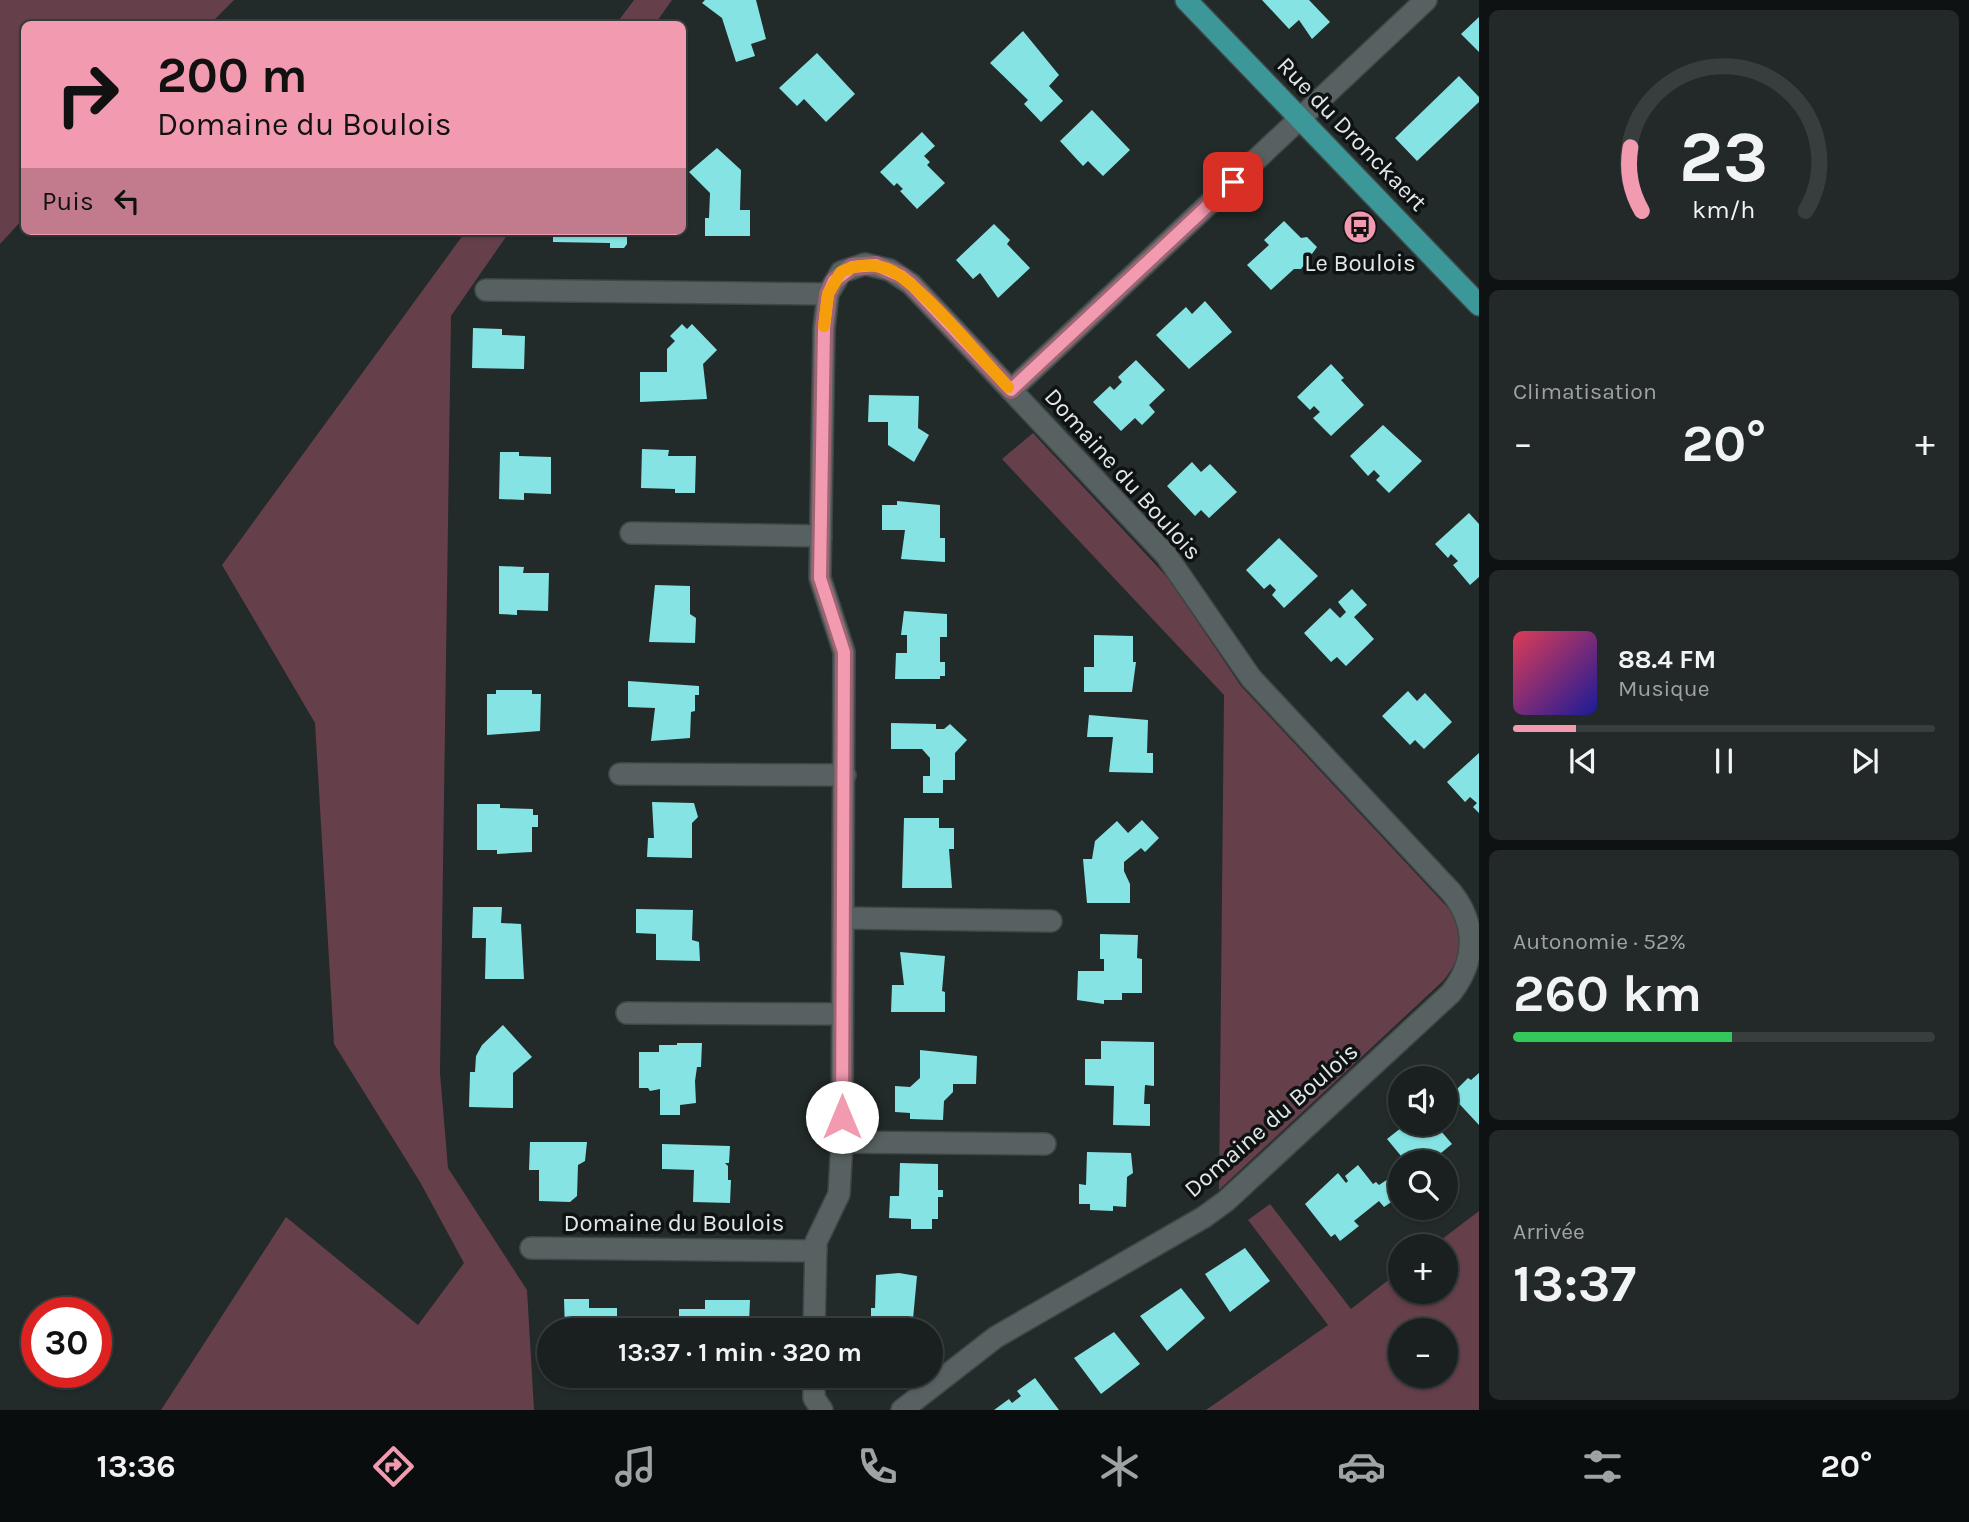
<!DOCTYPE html>
<html lang="fr">
<meta charset="utf-8">
<style>
body{margin:0;font-family:Karla,sans-serif;background:#232829;color:#f1f3f6;height:100vh;display:flex;flex-direction:column;font-size:26px;white-space:nowrap}
*{box-sizing:border-box;margin:0}
p{font-size:23px;color:#9fa3a5}
.icon{flex:none;width:38px;height:38px;fill:none;stroke:currentColor;stroke-width:2;stroke-linecap:round;stroke-linejoin:round}
.map{position:relative;flex:1;overflow:hidden}
.side{display:flex;flex-direction:column;gap:10px;padding:10px;background:#0e1212;width:490px}
.side>*{flex:none}
.guide{position:absolute;left:21px;top:21px;width:665px;height:214px;border-radius:10px;box-shadow:0 2px 5px #0004,0 0 0 2px #383e3e;background:#f29ab0;color:#111;overflow:hidden}
.fabs{position:absolute;left:1388px;top:1066px;display:grid;gap:14px}
.fabs a{display:grid;place-items:center;width:70px;height:70px;border-radius:50%;background:#1a2020;box-shadow:0 2px 5px #0004,0 0 0 2px #383e3e;font-size:35px}
.speed{position:absolute;left:21px;top:1297px;display:flex;gap:14px;font-size:35px;font-weight:700;text-align:center}
.speed>*{display:grid;place-content:center;width:91px;height:91px;border-radius:50%;background:#1a2020;box-shadow:0 2px 5px #0004,0 0 0 2px #383e3e;line-height:1}
.speed .limit{border:10px solid #d22;background:#fff;color:#111}
.pin{position:absolute;display:grid;place-items:center;width:60px;height:60px;color:#fff;margin:-30px;border-radius:14px;box-shadow:0 4px 10px #0006}
.me{position:absolute;width:77px;margin:-38px;rotate:0deg;stroke-linejoin:round;filter:drop-shadow(0 0 5px #0008)}
.turn{display:flex;align-items:center;gap:24px;height:147px;padding:0 21px;font-size:32px}
.turn .icon{width:91px;height:91px;stroke-width:2.5}
.turn b{display:block;font-size:49px;line-height:60px}
.then{display:flex;align-items:center;height:66px;padding:0 21px;background:#0003;gap:14px;font-size:26px}
.big{font-size:52px;font-weight:700;line-height:1.1}
.side .tile{flex:1;display:flex;flex-direction:column;justify-content:center;gap:10px;min-width:0;padding:0 24px;border-radius:10px;background:#232829}
.side .dial{align-items:center;gap:0}
.dial svg{height:182px;overflow:visible;fill:none;stroke:#383e3e;stroke-width:7;stroke-linecap:round;text-anchor:middle}
.dial text{fill:#f1f3f6;stroke:none}
.song{display:flex;align-items:center;gap:21px}
.cover{width:84px;height:84px;border-radius:10px;background:linear-gradient(135deg,hsl(350 70% 55%),hsl(240 70% 35%))}
.played{height:7px;border-radius:4px;background:linear-gradient(90deg,#f29ab0 15%,#383e3e 15%)}
.keys{display:flex;justify-content:space-around;direction:ltr}
.heat{display:flex;justify-content:space-between;align-items:center;font-size:38px;direction:ltr}
.charge{height:10px;border-radius:5px;background:linear-gradient(90deg,#34c759 52%,#383e3e 0)}
.trip{position:absolute;left:537px;top:1318px;width:406px;height:70px;border-radius:35px;background:#1a2020;box-shadow:0 2px 5px #0004,0 0 0 2px #383e3e;font-weight:700;line-height:70px;text-align:center}
.tab-bar{display:flex;height:112px;justify-content:space-around;align-items:center;background:#0a0d0d;color:#9fa3a5}
.tab-bar .icon{width:49px;height:49px}
.tab-bar .selected{color:#f29ab0}
.tab-bar b{font-size:32px;color:#f1f3f6}
main{display:flex;flex:1;min-height:0}
.map>svg:first-child{display:block}
</style>
<main>
<div class="map">
<svg width="1479" height="1410" viewBox="0 0 1479 1410">
<rect width="100%" height="100%" fill="#222a2a"/>
<g fill="#653f49" fill-rule="evenodd">
<polygon points="0,0 234,0 210,24 24,24 24,218 0,244"/>
<polygon points="634,0 672,0 655,24 616,24"/>
<polygon points="466,231 510,231 451,316 440,1073 448,1168 527,1290 534,1410 161,1410 286,1217 418,1325 464,1263 420,1182 334,1044 315,723 222,565"/>
<path d="M 1033,433 L 1168,578 L 1241,686 L 1451,911 C 1464,938 1463,957 1443,981 L 1219,1190 L 1224,695 L 1002,459 Z"/>
<path d="M 1270,1204 L 1351,1309 L 1400,1271 L 1400,1292 L 1446,1292 L 1446,1246 L 1433,1246 L 1479,1211 L 1479,1410 L 1206,1410 L 1328,1325 L 1248,1220 ZM 1446,1330 L 1446,1376 L 1400,1376 L 1400,1330 Z"/>
</g>
<g fill="#86e3e3">
<polygon points="705,0 756,0 766,39 751,44 755,56 736,62 722,18 702,3"/>
<polygon points="1262,0 1309,0 1330,22 1312,39 1299,20 1289,29"/>
<polygon points="1479,17 1479,52 1461,34"/>
<polygon points="1023,31 1059,75 1049,86 1063,101 1041,122 1024,104 1028,100 990,63"/>
<polygon points="817,53 855,94 826,122 804,99 797,106 779,88"/>
<polygon points="1459,76 1479,97 1479,102 1417,161 1395,138"/>
<polygon points="1092,110 1130,150 1103,176 1088,161 1083,166 1060,141"/>
<polygon points="922,132 935,146 924,156 930,162 927,165 945,183 917,209 900,191 903,189 897,183 894,186 880,172"/>
<polygon points="717,148 741,170 740,210 750,210 750,236 705,236 705,218 709,218 710,193 689,172"/>
<polygon points="1284,221 1301,238 1307,237 1317,247 1301,269 1294,269 1271,290 1247,265 1269,245 1264,240"/>
<polygon points="994,224 1010,240 1007,244 1030,268 998,298 980,273 973,279 956,260"/>
<polygon points="553,231 627,231 627,244 624,248 610,248 610,243 553,242"/>
<polygon points="1205,301 1232,332 1189,369 1156,335 1186,307 1192,314"/>
<polygon points="682,324 687,329 692,324 717,350 703,364 707,399 640,402 640,372 667,372 667,349 675,341 670,336"/>
<polygon points="473,328 502,329 502,335 525,336 524,369 472,368"/>
<polygon points="1136,360 1165,390 1149,405 1155,412 1142,425 1135,418 1121,431 1093,402 1110,386 1114,390 1122,382 1118,377"/>
<polygon points="1331,364 1344,378 1341,380 1364,405 1331,436 1313,418 1320,412 1314,406 1310,410 1297,397"/>
<polygon points="869,395 919,396 918,428 929,435 914,462 888,445 888,422 868,422"/>
<polygon points="1383,425 1422,461 1389,493 1376,480 1380,476 1374,470 1368,476 1350,456"/>
<polygon points="642,449 669,450 668,456 696,456 695,493 675,493 675,489 641,488"/>
<polygon points="500,452 519,452 519,456 551,457 551,494 524,493 524,500 499,499"/>
<polygon points="1192,462 1201,472 1210,464 1237,492 1209,518 1201,510 1195,516 1167,486"/>
<polygon points="897,501 940,505 940,538 945,538 945,562 901,559 905,530 882,530 882,505 897,505"/>
<polygon points="1469,513 1479,524 1479,577 1470,585 1453,565 1458,561 1451,554 1448,558 1435,544"/>
<polygon points="1279,538 1318,576 1284,608 1272,595 1276,590 1270,584 1264,589 1246,570"/>
<polygon points="499,566 524,567 523,573 549,573 548,611 517,610 517,615 499,614"/>
<polygon points="655,585 690,586 690,614 696,618 695,643 649,642"/>
<polygon points="1352,589 1367,605 1354,617 1374,639 1346,666 1337,657 1331,662 1304,633 1330,608 1340,618 1346,612 1338,602"/>
<polygon points="904,611 947,614 947,637 940,637 940,662 945,662 945,676 940,676 940,679 895,679 896,653 907,653 907,635 901,635"/>
<polygon points="1094,635 1133,636 1133,662 1136,662 1132,692 1084,692 1084,667 1094,667"/>
<polygon points="628,681 699,686 699,695 695,695 695,711 691,712 690,738 651,741 655,708 628,707"/>
<polygon points="496,690 532,690 532,694 541,694 540,731 487,735 487,694 496,694"/>
<polygon points="1408,691 1417,701 1425,693 1452,722 1424,749 1415,740 1410,745 1382,716"/>
<polygon points="1089,715 1148,720 1147,753 1153,753 1153,773 1109,772 1113,737 1087,737"/>
<polygon points="891,723 936,724 936,729 944,729 950,724 967,740 955,753 955,780 943,780 943,793 923,793 923,776 930,776 930,758 922,749 891,749"/>
<polygon points="1479,753 1479,813 1473,807 1477,803 1470,797 1465,802 1447,782"/>
<polygon points="652,802 694,803 698,817 692,823 692,858 647,857 648,838 654,838"/>
<polygon points="477,804 500,804 500,808 533,809 533,815 538,815 538,827 532,827 532,852 497,854 497,850 477,850"/>
<polygon points="904,818 939,818 939,828 954,828 954,849 949,849 952,888 902,888"/>
<polygon points="1142,820 1159,838 1145,852 1141,848 1124,862 1124,871 1130,884 1130,903 1087,903 1083,859 1092,859 1095,841 1117,821 1128,833"/>
<polygon points="473,907 502,907 501,923 521,924 524,979 485,979 486,938 472,938"/>
<polygon points="636,909 693,910 692,940 699,942 700,961 656,960 656,934 636,933"/>
<polygon points="1100,934 1138,935 1137,958 1142,959 1142,993 1122,993 1122,1000 1104,1000 1104,1004 1077,1000 1078,971 1104,971 1104,959 1100,959"/>
<polygon points="900,952 945,956 942,991 945,992 945,1012 891,1012 892,985 904,985"/>
<polygon points="503,1025 532,1057 513,1073 513,1108 469,1107 470,1072 475,1072 476,1056 482,1045"/>
<polygon points="1101,1041 1154,1042 1154,1086 1145,1085 1144,1104 1150,1104 1150,1126 1113,1125 1114,1086 1085,1085 1085,1059 1101,1059"/>
<polygon points="677,1043 702,1043 701,1067 697,1067 695,1081 696,1103 680,1105 680,1115 660,1115 660,1089 650,1091 648,1088 639,1088 639,1052 659,1052 659,1045 677,1045"/>
<polygon points="920,1050 977,1056 976,1084 953,1084 953,1092 944,1101 943,1120 910,1119 910,1113 895,1112 895,1086 910,1087 920,1078"/>
<polygon points="1479,1073 1479,1125 1451,1095 1468,1078 1471,1080"/>
<polygon points="1406,1124 1435,1124 1452,1144 1430,1162 1406,1162 1387,1139"/>
<polygon points="530,1142 587,1142 585,1161 578,1165 577,1196 570,1202 539,1201 539,1170 529,1170"/>
<polygon points="662,1144 730,1146 729,1163 725,1163 728,1166 728,1180 731,1180 730,1203 693,1202 694,1170 662,1169"/>
<polygon points="1087,1152 1131,1153 1133,1173 1127,1177 1126,1207 1113,1206 1113,1211 1090,1210 1090,1204 1079,1204 1079,1184 1086,1185"/>
<polygon points="900,1163 938,1164 938,1190 943,1190 943,1197 938,1197 938,1219 932,1219 932,1229 911,1229 911,1219 889,1218 890,1196 899,1196"/>
<polygon points="1358,1165 1373,1184 1376,1182 1379,1185 1388,1179 1400,1196 1384,1207 1379,1201 1354,1221 1359,1226 1340,1241 1335,1234 1331,1237 1305,1204 1338,1173 1346,1183 1348,1181 1345,1176"/>
<polygon points="1245,1248 1270,1281 1230,1312 1205,1274"/>
<polygon points="899,1273 917,1276 912,1330 871,1330 871,1308 875,1308 876,1275"/>
<polygon points="1181,1288 1205,1318 1167,1351 1140,1316"/>
<polygon points="564,1299 589,1299 589,1308 617,1308 617,1330 565,1330"/>
<polygon points="705,1300 750,1300 749,1323 742,1322 742,1330 679,1330 679,1309 705,1309"/>
<polygon points="1114,1332 1140,1364 1101,1394 1074,1358"/>
<polygon points="1035,1378 1059,1410 994,1410 1009,1399 1012,1403 1021,1396 1017,1391"/>
</g>
<g fill="none" stroke-linecap="round" stroke-linejoin="round">
<defs>
<g id="minor">
<polyline points="486,290 828,294"/>
<polyline points="631,533 821,536"/>
<polyline points="620,774 845,775"/>
<polyline points="844,918 1051,921"/>
<polyline points="627,1013 842,1014"/>
<polyline points="842,1142 1045,1144"/>
<polyline points="531,1248 816,1251"/>
<polyline points="814,1330 816,1242 839,1194 842,1142 844,652 820,578 824,328 828,294 841,272 865,264 890,270 911,284 1011,390 1426,0"/>
<polyline points="814,1376 814,1398 822,1410"/>
<path d="M 902,1410 L 996,1337 L 1204,1217 L 1226,1201 L 1451,993 C 1476,961 1477,925 1452,893 L 1251,678 L 1166,555 L 1011,390"/>
</g>
<polyline id="major" points="1186,0 1479,305"/>
</defs>
<use href="#minor" stroke="#3f4646" stroke-width="24"/>
<use href="#major" stroke="#3f4646" stroke-width="24"/>
<use href="#minor" stroke="#586161" stroke-width="21"/>
<use href="#major" stroke="#3c9798" stroke-width="21"/>
</g>
<g fill="none" stroke-linecap="round" stroke-linejoin="round">
<defs>
<polyline id="route" points="842,1117 844,652 820,578 824,328 828,294 834,281 852,267 876,265 901,276 911,284 1011,390 1233,182"/>
</defs>
<use href="#route" stroke="#9d6472" stroke-width="18"/>
<use href="#route" stroke="#f29ab0" stroke-width="12"/>
<path stroke="#f59e0b" stroke-width="12" d="M 824,326 L 828,294 L 841,272 C 857,264 871,263 888,269 C 918,281 983,360 1008,387"/>
</g>
<defs>
<symbol id="bus-disc" viewBox="-11 -11 22 22"><circle r="9.5" fill="#f29ab0" stroke="#0e1212"/><path d="M-5-6H5V4H4V6H2V4H-2V6H-4V4H-5ZM-3.5-4V0h7V-4ZM-3.5 1.2v1.5H-2V1.2ZM2 1.2v1.5H3.5V1.2Z" fill="#111"/></symbol>
</defs>
<g fill-rule="evenodd">
<use href="#bus-disc" x="1341" y="208" width="38" height="38"/>
</g>
<g text-anchor="middle" stroke-width="7" stroke-linejoin="round" paint-order="stroke">
<g font-size="24" fill="#e2e8e8" stroke="#0e1212">
<text transform="translate(1352 134) rotate(46)" y="8">Rue du Dronckaert</text>
<text transform="translate(1123 474) rotate(48)" y="8">Domaine du Boulois</text>
<text transform="translate(1271 1120) rotate(-41)" y="8">Domaine du Boulois</text>
<text x="674" y="1231">Domaine du Boulois</text>
</g>
<g font-size="24" fill="#e2e8e8" stroke="#0e1212">
<text x="1360" y="271">Le Boulois</text>
</g>
</g>
</svg>
<div class="fabs">
<a><svg class="icon" aria-label="sound" viewBox="0 0 24 24"><path d="M4 9h4l5-4v14l-5-4H4zM17 9q2 3 0 6"/></svg></a>
<a><svg class="icon" aria-label="search" viewBox="0 0 24 24"><circle cx="10" cy="10" r="6"/><path d="M15 15l6 6"/></svg></a>
<a>+</a>
<a>−</a>
</div>
<div class="speed"><div class="limit">30</div></div>
<div class="pin" style="left:1233px;top:182px;background:#d93025"><svg class="icon" aria-label="arrive" viewBox="0 0 24 24"><path d="M6 21V4h12l-3 4 3 4H6"/></svg></div>
<svg class="me" style="left:842px;top:1117px" viewBox="-20 -20 40 40"><circle r="19" fill="#fff"/><path d="M0-13L10 11 0 6-10 11z" fill="#f29ab0"/></svg>
<div class="trip">13:37 · 1 min · 320 m</div>
<div class="guide">
<div class="turn"><svg class="icon" aria-label="right" viewBox="0 0 24 24"><path d="M7 20v-9h11M14 6l5 5-5 5"/></svg><div><b>200 m</b>Domaine du Boulois</div></div>
<div class="then">Puis<svg class="icon" aria-label="left" viewBox="0 0 24 24"><path d="M17 20v-9H6M10 6l-5 5 5 5"/></svg></div>
</div>
</div>
<section class="side">
<div class="tile dial"><svg viewBox="0 0 100 80">
<path d="M14 69A42 42 0 1 1 86 69"/>
<path d="M14 69A42 42 0 0 1 9 41" stroke="#f29ab0"/>
<text x="50" y="56" font-size="32" font-weight="700">23</text>
<text x="50" y="72" font-size="11">km/h</text>
</svg></div>
<div class="tile"><p>Climatisation</p>
<div class="heat"><a>−</a><b class="big">20°</b><a>+</a></div>
</div>
<div class="tile">
<div class="song"><i class="cover"></i><div><b>88.4 FM</b><p>Musique</p></div></div>
<div class="played"></div>
<div class="keys"><svg class="icon" aria-label="previous" viewBox="0 0 24 24"><path d="M18 5L8 12l10 7zM5 5v14"/></svg><svg class="icon" aria-label="pause" viewBox="0 0 24 24"><path d="M8 5v14M16 5v14"/></svg><svg class="icon" aria-label="next" viewBox="0 0 24 24"><path d="M6 5l10 7-10 7zM19 5v14"/></svg></div>
</div>
<div class="tile"><p>Autonomie · 52%</p><b class="big">260 km</b><div class="charge"></div></div>
<div class="tile"><p>Arrivée</p><b class="big">13:37</b></div>
</section>
</main>
<nav class="tab-bar">
<b>13:36</b>
<svg class="icon selected" aria-label="directions" viewBox="0 0 24 24"><path d="M12 3l9 9-9 9-9-9zM9 14v-3h6M13 9l2 2-2 2"/></svg>
<svg class="icon" aria-label="music" viewBox="0 0 24 24"><path d="M9 18V5l10-2v13"/><circle cx="6" cy="18" r="3"/><circle cx="16" cy="16" r="3"/></svg>
<svg class="icon" aria-label="phone" viewBox="0 0 24 24"><path d="M5 4h4l2 5-3 2q2 4 5 5l2-3 5 2v4C11 20 4 13 5 4z"/></svg>
<svg class="icon" aria-label="climate" viewBox="0 0 24 24"><path d="M12 3v18M4 7l16 10M4 17L20 7"/></svg>
<svg class="icon" aria-label="car" viewBox="0 0 24 24"><path d="M5 17H2v-5l4-1 3-4h7l3 4 3 1v5h-3M9 17h6M6 11h13"/><circle cx="7" cy="17" r="2"/><circle cx="17" cy="17" r="2"/></svg>
<svg class="icon" aria-label="filters" viewBox="0 0 24 24"><path d="M4 7h16M4 17h16"/><circle cx="9" cy="7" r="2"/><circle cx="15" cy="17" r="2"/></svg>
<b>20°</b>
</nav>
